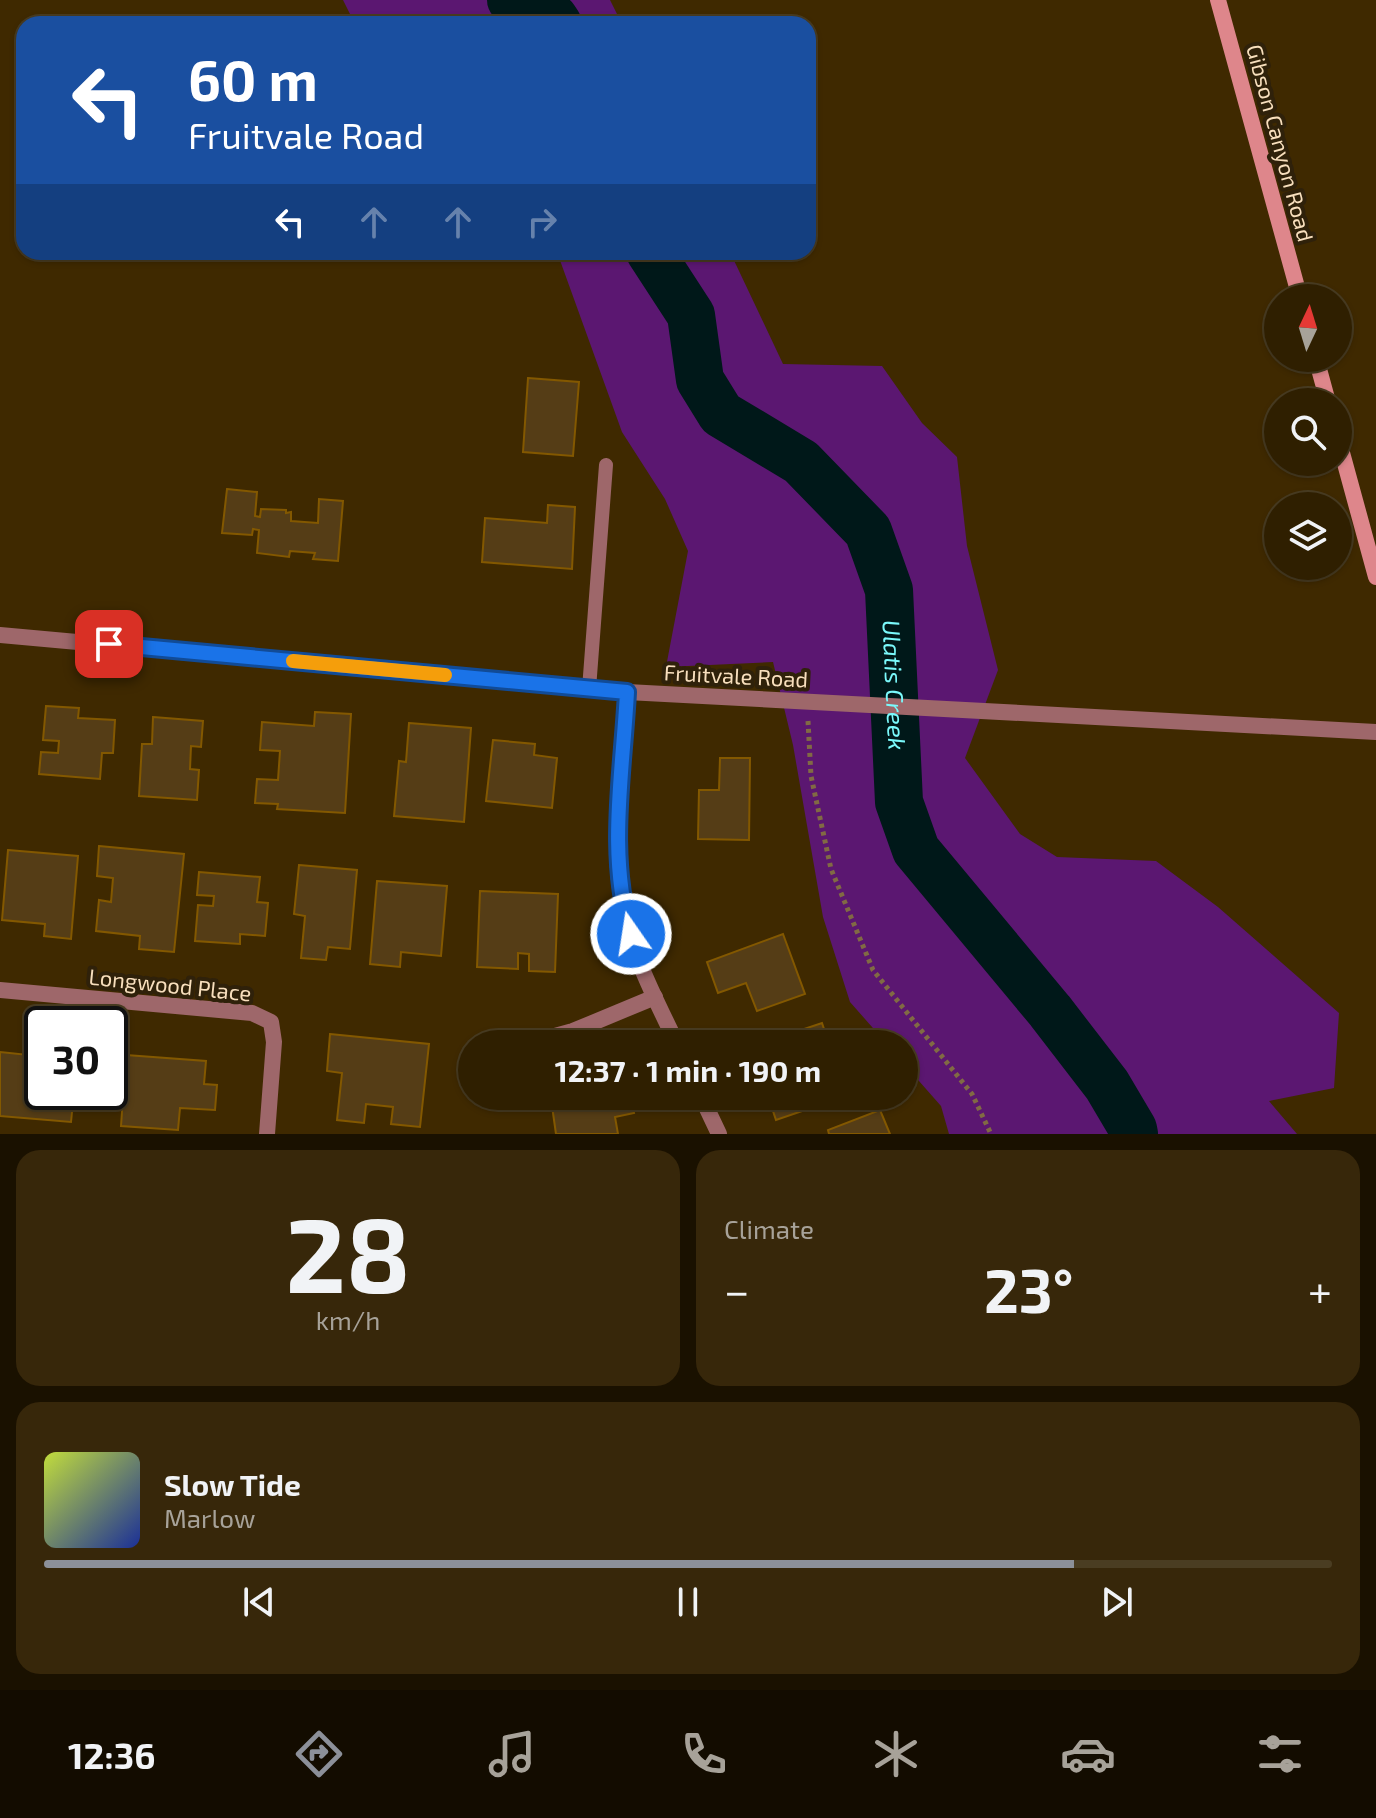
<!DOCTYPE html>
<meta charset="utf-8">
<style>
body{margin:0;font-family:"Exo 2",sans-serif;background:#37270a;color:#f1f3f6;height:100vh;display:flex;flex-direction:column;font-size:30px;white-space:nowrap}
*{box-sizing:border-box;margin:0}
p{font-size:26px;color:#a7a299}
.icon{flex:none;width:44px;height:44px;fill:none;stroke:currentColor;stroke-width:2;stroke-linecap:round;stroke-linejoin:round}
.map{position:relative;height:1134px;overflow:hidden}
.side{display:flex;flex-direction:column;gap:16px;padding:16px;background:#1a1100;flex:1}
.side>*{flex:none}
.top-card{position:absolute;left:16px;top:16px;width:800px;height:244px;border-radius:24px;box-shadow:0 2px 6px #0004,0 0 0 2px #4a3d22;background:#1a4fa0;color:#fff;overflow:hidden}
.needle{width:52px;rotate:4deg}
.fabs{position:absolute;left:1264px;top:284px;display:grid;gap:16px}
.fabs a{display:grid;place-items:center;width:88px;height:88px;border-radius:50%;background:#2f1f00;box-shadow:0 2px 6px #0004,0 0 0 2px #4a3d22;font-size:40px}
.speed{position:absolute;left:24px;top:1006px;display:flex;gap:16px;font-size:40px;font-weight:700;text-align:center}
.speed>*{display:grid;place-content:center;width:104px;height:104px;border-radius:50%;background:#2f1f00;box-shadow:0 2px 6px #0004,0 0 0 2px #4a3d22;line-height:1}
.speed .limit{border:4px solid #111;border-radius:12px;background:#fff;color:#111}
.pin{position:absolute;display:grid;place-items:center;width:68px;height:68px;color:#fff;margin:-34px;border-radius:16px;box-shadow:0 4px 12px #0006}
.me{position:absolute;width:88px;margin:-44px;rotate:347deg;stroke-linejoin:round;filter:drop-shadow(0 0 6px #0008)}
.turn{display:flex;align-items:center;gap:28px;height:168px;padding:0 40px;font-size:36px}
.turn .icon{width:104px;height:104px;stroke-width:2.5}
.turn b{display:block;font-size:56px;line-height:68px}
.lanes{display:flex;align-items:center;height:76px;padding:0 40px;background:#0003;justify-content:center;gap:40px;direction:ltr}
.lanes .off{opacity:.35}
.big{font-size:60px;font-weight:700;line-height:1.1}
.side .card{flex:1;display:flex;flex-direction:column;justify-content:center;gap:12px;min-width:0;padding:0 28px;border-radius:24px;background:#37270a}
.side .dial{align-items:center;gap:0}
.dial b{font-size:104px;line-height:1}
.song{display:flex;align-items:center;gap:24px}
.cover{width:96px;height:96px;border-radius:12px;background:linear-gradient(135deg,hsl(70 70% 55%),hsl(230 70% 35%))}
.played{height:8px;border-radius:4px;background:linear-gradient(90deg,#8c9099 80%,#4a3d22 80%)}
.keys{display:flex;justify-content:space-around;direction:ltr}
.heat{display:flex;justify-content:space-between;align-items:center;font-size:44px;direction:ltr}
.side .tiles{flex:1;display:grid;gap:16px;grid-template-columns:1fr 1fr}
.card:last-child{grid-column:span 2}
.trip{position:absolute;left:458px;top:1030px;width:460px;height:80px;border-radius:40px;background:#2f1f00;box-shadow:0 2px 6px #0004,0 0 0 2px #4a3d22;font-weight:700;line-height:80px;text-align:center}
.tab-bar{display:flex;height:128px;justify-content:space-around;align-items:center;background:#130c00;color:#a7a299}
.tab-bar .icon{width:56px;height:56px}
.tab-bar .active{color:#8c9099}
.tab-bar b{font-size:36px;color:#f1f3f6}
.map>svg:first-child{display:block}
</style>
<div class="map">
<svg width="1376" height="1134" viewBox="0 0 1376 1134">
<rect width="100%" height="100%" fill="#3f2900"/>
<g fill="#5b1771">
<polygon points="343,0 610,0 622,24 355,24"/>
<polygon points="557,252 730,252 783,364 882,366 922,423 957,457 967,546 998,670 965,758 1020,834 1057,857 1156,861 1218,907 1339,1013 1334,1088 1269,1101 1297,1134 949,1134 941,1106 904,1064 904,1044 887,1044 850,1002 823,917 793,745 773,662 666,667 688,551 665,499 622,432"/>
</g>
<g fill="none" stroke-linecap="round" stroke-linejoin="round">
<g stroke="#001819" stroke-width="48">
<polyline points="511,0 554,18 558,24"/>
<path id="s1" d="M 650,252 L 691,315 L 700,380 L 721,414 L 801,462 L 868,531 L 889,590 L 899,802 L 916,850 L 1050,1011 L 1107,1085 L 1133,1129 L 1134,1134"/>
</g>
</g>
<g fill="#553d16" stroke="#835800" stroke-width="2">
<polygon points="528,378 579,382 573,456 523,452"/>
<polygon points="227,489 257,492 255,516 260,517 261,509 286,510 286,513 291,512 291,521 318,523 319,499 343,501 338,561 313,559 315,553 290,551 289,557 257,553 259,530 253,529 252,535 222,533"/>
<polygon points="548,505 575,507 572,569 482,562 485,518 547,523"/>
<polygon points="46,706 79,708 78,718 115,720 113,753 102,753 100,779 39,774 41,752 58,753 59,741 43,740"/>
<polygon points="315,712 351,714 345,813 277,809 278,804 255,803 257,779 278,780 280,751 260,750 262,722 314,726"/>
<polygon points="153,717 203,721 201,747 191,746 190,769 199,770 197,800 139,796 142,744 152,744"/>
<polygon points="409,723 471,728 464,822 394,816 399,761 406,762"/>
<polygon points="493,740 535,744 534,755 557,758 552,808 486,801"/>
<polygon points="720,758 750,758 749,840 698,839 699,790 719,790"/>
<polygon points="99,846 184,854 174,952 139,949 140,936 96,931 99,900 111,902 113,878 97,876"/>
<polygon points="8,850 78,856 71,939 44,936 45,924 2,920"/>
<polygon points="299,865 357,870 350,949 328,947 326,960 301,958 305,916 294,914"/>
<polygon points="199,872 260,877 257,902 268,903 265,936 240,934 240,944 195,941 198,905 213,906 214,896 197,895"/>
<polygon points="377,881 447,886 441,956 401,952 400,967 370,964"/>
<polygon points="480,891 558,894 555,972 529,971 529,954 518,953 518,969 477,967"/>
<polygon points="783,934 805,994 757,1011 746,983 718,993 707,962"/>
<polygon points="822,1023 829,1044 759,1044"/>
<polygon points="330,1034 429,1044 420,1127 391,1124 393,1107 366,1104 364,1123 337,1120 342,1073 327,1071"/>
<polygon points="29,1046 42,1047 42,1092 74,1092 71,1122 0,1116 0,1052 28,1055"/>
<polygon points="126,1055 206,1061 204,1084 217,1085 215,1110 180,1108 178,1130 121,1126"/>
<polygon points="565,1096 630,1096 634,1113 615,1117 618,1134 556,1134 551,1099"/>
<polygon points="768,1096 846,1096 776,1120"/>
<polygon points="880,1110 890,1134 829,1134 828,1130"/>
</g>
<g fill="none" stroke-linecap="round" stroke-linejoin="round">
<polyline stroke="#816a44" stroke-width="5" stroke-dasharray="4 4" stroke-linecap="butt" points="808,721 811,776 831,869 873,970 972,1094 991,1134"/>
<polyline stroke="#9e676a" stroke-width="14" points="589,689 606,465"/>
<g stroke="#9e676a" stroke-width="16">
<path d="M 627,692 C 623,760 609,839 623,907 C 632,955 656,1000 677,1044"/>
<polyline points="0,990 252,1013 271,1022 274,1042 267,1134"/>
<polyline points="526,1044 573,1031 655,997"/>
<polyline points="701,1096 719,1134"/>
</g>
<polyline stroke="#9e676a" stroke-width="16" points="0,635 627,692 1376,732"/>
<g stroke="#de868b" stroke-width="16">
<polyline points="1218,0 1300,298"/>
<polyline points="1316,358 1328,402"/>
<polyline points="1338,438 1376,577"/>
</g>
</g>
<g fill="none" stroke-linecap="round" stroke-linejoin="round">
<defs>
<path id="route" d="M 109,644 L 627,692 C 623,772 607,855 631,934"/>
</defs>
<use href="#route" stroke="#114b97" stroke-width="20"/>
<use href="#route" stroke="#1a73e8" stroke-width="14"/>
<polyline stroke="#f59e0b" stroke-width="14" points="293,661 445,675"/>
</g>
<g text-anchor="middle" stroke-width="8" stroke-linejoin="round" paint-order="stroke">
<g font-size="22" fill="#f8dfbd" stroke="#2f210a">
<text transform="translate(1280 143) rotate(75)" y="8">Gibson Canyon Road</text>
<text transform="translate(736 676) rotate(3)" y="8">Fruitvale Road</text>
<text transform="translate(170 985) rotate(6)" y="8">Longwood Place</text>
</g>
<g font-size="24" font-style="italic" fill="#7af9fb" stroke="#2f210a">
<text dy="8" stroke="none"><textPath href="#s1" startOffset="528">Ulatis Creek</textPath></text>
</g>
</g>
</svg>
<div class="fabs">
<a><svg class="needle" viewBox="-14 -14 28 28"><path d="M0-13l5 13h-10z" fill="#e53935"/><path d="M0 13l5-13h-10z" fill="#a7a299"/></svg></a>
<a><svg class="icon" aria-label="search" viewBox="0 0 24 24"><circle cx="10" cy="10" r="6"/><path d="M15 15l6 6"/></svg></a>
<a><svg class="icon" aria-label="layers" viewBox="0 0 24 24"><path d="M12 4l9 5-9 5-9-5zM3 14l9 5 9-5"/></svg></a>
</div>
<div class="speed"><div class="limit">30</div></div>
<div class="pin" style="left:109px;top:644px;background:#d93025"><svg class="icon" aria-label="arrive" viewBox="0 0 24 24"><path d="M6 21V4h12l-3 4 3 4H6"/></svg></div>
<svg class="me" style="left:631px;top:934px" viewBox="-20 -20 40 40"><circle r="17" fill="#1a73e8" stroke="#fff" stroke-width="3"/><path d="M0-11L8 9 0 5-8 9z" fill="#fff"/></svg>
<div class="trip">12:37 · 1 min · 190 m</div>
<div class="top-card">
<div class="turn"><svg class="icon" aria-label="left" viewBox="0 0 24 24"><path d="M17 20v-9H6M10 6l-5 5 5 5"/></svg><div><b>60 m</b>Fruitvale Road</div></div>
<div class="lanes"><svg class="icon" aria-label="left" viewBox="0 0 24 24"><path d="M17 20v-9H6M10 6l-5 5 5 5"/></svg><svg class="icon off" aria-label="ahead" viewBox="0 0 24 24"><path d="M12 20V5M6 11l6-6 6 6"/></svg><svg class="icon off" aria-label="ahead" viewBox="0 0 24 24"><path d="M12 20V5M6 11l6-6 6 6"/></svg><svg class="icon off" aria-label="right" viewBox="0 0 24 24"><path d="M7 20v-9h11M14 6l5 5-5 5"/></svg></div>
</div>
</div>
<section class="side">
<div class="tiles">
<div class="card dial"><b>28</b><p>km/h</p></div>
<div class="card"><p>Climate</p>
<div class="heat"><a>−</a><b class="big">23°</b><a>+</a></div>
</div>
<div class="card">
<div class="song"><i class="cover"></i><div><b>Slow Tide</b><p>Marlow</p></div></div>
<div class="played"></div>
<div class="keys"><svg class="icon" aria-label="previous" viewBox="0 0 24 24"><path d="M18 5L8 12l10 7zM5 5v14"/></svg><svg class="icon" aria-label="pause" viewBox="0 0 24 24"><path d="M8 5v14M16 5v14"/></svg><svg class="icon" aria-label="next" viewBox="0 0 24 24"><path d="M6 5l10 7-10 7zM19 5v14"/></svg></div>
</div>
</div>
</section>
<nav class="tab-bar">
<b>12:36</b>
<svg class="icon active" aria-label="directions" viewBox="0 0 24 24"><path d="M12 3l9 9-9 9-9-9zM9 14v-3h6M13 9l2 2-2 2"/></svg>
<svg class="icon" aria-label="music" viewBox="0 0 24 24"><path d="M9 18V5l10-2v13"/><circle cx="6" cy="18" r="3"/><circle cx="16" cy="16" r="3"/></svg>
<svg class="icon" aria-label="phone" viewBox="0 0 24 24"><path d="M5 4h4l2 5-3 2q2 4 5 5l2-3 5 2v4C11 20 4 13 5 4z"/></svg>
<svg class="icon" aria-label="climate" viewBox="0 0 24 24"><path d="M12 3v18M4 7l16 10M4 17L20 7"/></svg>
<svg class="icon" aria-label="car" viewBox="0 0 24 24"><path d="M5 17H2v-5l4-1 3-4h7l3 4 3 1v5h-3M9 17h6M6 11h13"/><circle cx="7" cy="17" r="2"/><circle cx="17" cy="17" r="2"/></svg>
<svg class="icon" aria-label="filters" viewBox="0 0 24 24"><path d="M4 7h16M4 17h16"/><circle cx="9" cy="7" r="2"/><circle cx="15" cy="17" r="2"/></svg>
</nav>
